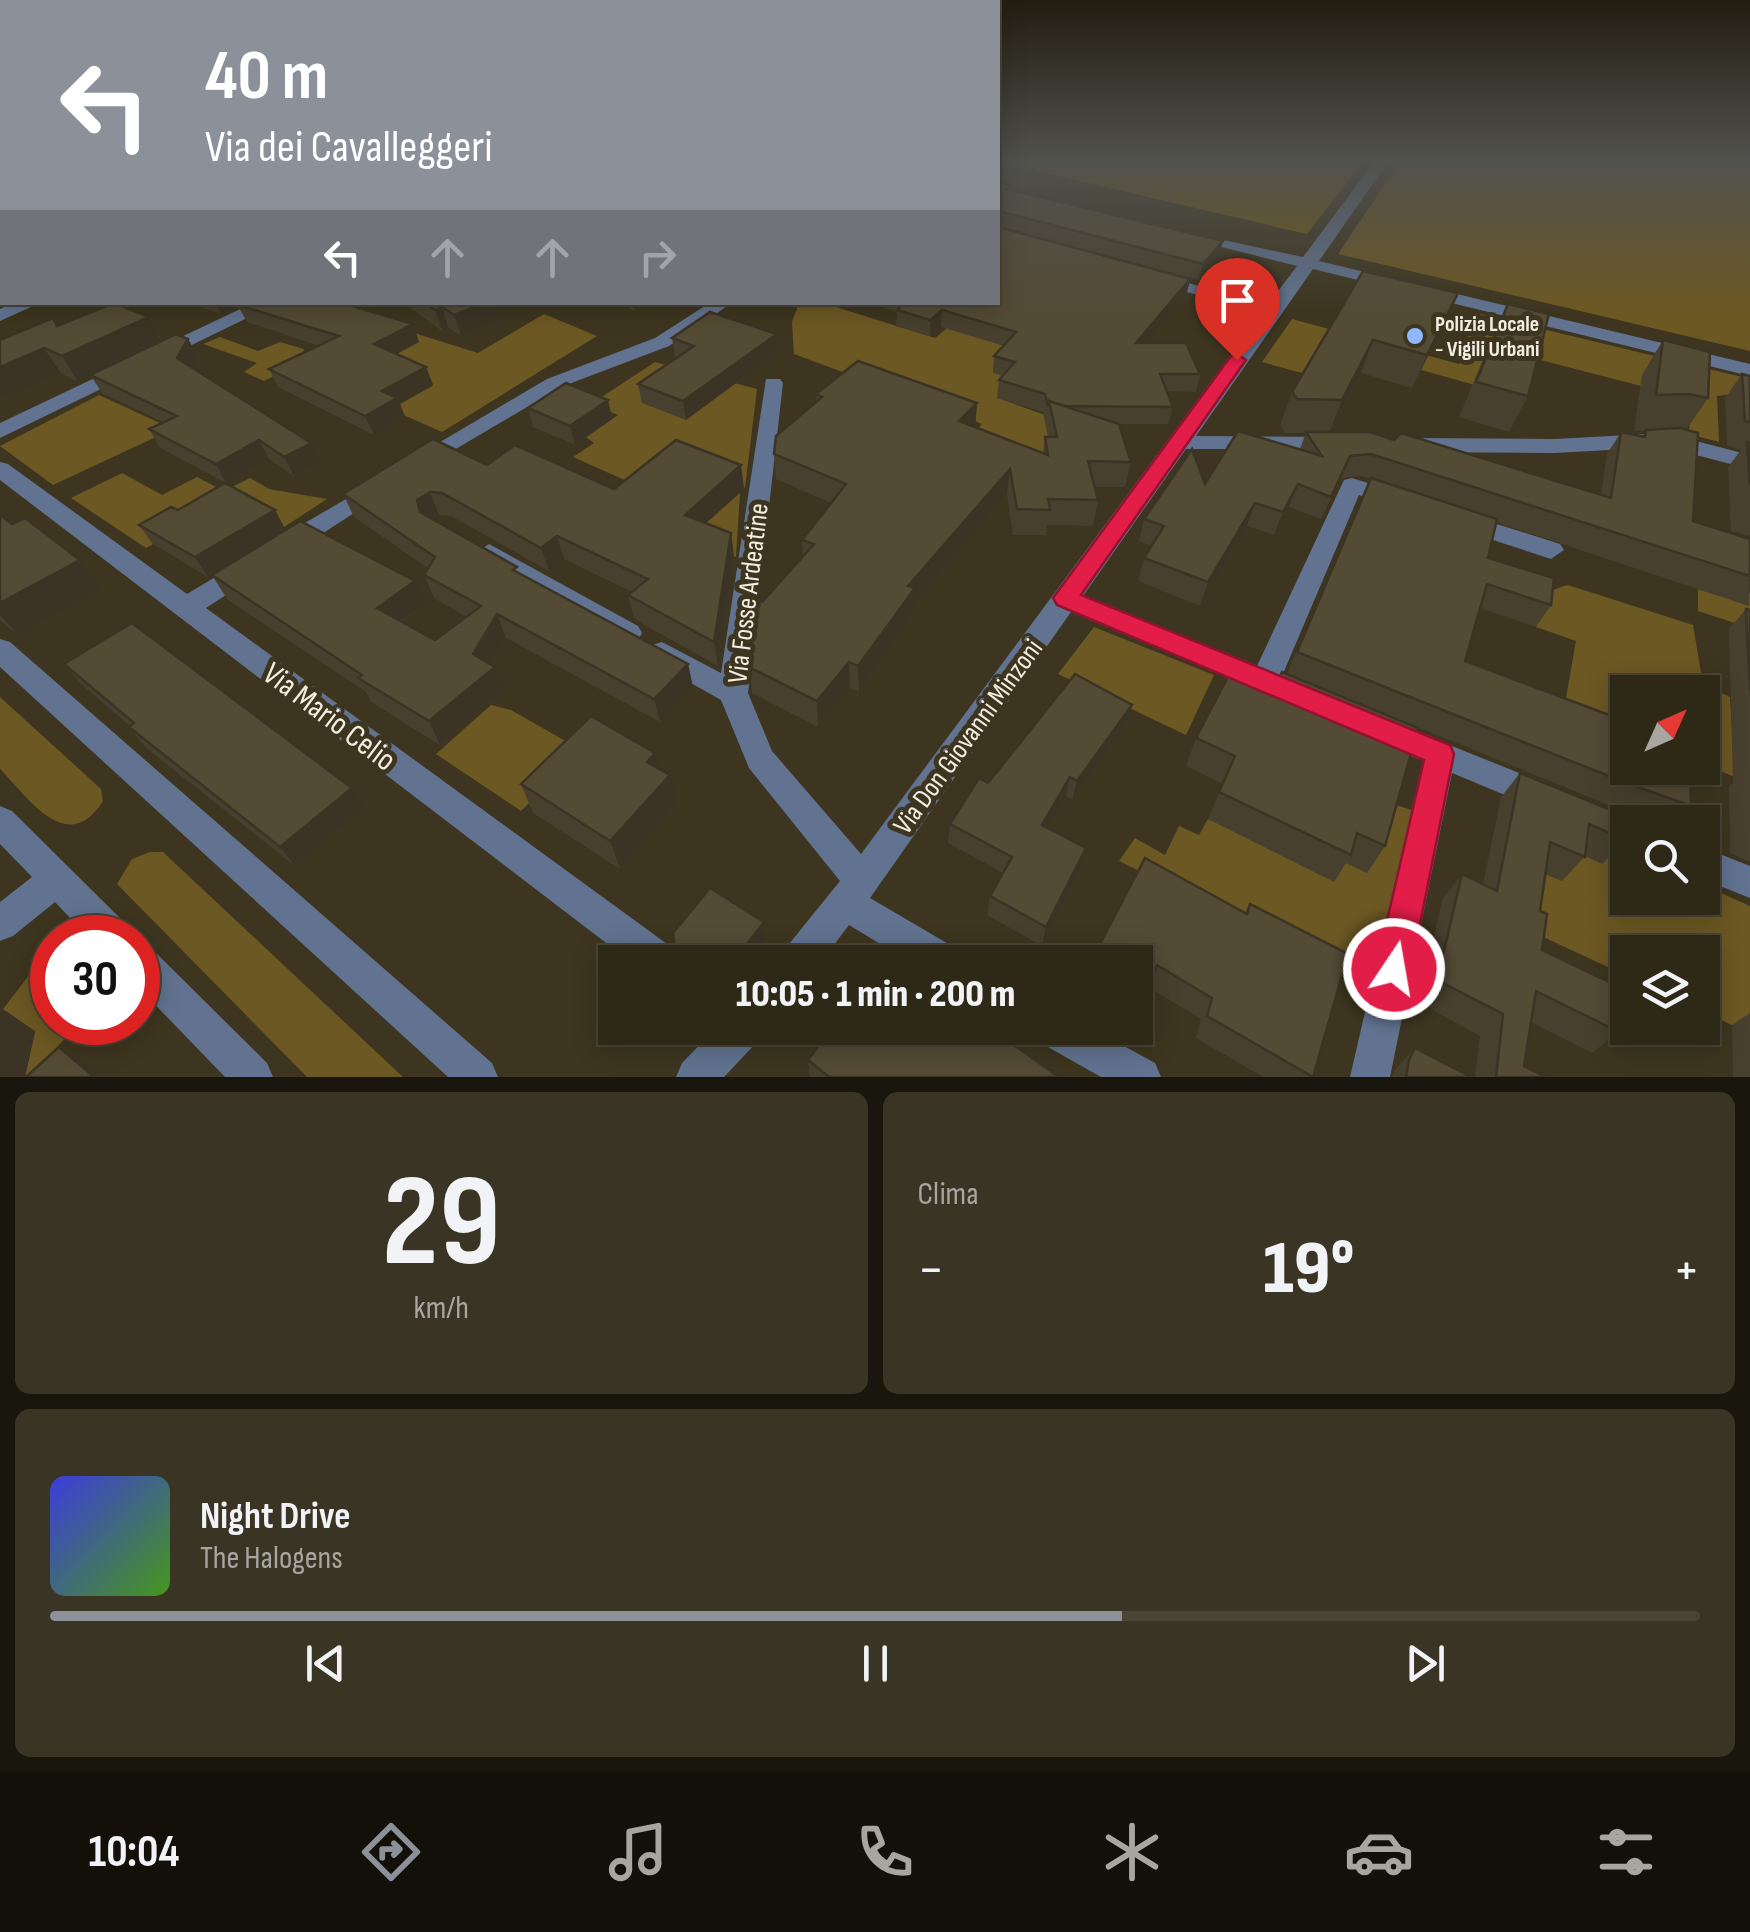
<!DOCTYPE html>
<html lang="it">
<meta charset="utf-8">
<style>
body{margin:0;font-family:"Sofia Sans Condensed",sans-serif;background:#3a3424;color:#f1f3f6;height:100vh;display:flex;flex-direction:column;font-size:38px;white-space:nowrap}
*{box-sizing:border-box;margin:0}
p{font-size:32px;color:#a7a6a1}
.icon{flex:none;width:55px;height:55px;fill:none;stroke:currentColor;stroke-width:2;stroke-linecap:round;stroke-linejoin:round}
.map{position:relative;height:1077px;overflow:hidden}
.panel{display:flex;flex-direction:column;gap:15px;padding:15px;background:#19160d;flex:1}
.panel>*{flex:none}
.top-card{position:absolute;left:0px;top:0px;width:1000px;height:305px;box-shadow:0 5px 25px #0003,0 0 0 2px #494436;background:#8c9099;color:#fff;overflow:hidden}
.needle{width:65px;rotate:45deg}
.fabs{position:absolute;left:1610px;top:675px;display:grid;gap:20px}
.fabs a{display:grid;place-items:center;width:110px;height:110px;border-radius:0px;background:#2e2817;box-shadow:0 5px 25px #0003,0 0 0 2px #494436;font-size:50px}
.speed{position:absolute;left:30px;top:915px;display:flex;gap:20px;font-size:50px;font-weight:700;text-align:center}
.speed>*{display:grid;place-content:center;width:130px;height:130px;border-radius:50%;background:#2e2817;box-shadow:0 5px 25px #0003,0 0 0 2px #494436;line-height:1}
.speed .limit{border:15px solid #d22;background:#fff;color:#111}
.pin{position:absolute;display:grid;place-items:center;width:85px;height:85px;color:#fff;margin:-102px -42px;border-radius:50% 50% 50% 0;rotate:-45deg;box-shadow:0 0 10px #0007}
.pin .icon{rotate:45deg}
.me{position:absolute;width:110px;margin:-55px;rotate:12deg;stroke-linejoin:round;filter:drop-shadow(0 0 8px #0008)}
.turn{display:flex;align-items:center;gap:35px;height:210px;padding:0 40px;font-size:45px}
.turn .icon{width:130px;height:130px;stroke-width:2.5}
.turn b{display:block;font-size:70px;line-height:85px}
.lanes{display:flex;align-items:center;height:95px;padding:0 40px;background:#0003;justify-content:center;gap:50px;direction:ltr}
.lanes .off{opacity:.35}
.big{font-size:75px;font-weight:800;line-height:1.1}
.panel .card{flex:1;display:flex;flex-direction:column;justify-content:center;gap:15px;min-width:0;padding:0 35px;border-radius:15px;background:#3a3424}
.panel .dial{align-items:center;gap:0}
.dial b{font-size:130px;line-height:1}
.song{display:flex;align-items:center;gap:30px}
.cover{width:120px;height:120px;border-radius:15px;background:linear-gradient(135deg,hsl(240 70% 55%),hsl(100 70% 35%))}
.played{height:10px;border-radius:5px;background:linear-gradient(90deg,#8c9099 65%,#494436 65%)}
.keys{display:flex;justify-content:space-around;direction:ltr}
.heat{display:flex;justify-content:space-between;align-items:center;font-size:55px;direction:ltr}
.panel .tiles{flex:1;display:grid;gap:15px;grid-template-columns:1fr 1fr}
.card:last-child{grid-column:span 2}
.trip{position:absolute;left:598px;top:945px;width:555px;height:100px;border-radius:0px;background:#2e2817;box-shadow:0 5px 25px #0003,0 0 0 2px #494436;font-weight:800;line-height:100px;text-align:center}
.menu{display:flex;height:160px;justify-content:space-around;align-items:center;background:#121009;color:#a7a6a1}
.menu .icon{width:70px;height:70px}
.menu .selected{color:#8c9099}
.menu b{font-size:45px;color:#f1f3f6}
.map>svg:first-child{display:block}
</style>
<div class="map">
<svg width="1750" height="1077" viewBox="0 0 1750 1077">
<rect width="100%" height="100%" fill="#3d351f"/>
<g fill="#6c5823">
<polygon points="1400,162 1750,162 1750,351 1338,254"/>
<polygon points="820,302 935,338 959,318 1024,322 1013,380 998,398 1067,423 1026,472 973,434 982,424 794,354 792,322 799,303"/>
<polygon points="1476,313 1750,379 1750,392 1717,396 1719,442 1689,434 1691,387 1641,386 1529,357 1475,385 1368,355 1309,375 1262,362 1292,319 1459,364"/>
<polygon points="544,314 597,336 442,432 390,409 432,386 347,352 379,322 478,353"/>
<polygon points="220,337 258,351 280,342 304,349 301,362 264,381 244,372 257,363 203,344"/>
<polygon points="655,362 757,389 745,488 680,463 658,502 706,523 740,493 736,557 690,539 647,490 573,457 594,443 586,437 618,415 591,404"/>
<polygon points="99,395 173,429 53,485 0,446"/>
<polygon points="122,473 162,495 197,477 224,491 250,478 269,489 327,499 255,546 153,544 146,548 71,498"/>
<path d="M 1568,585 L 1693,625 L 1703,684 L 1730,697 L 1735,777 L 1703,764 L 1702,692 L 1628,692 L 1627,734 L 1564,709 L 1576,641 L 1536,627 C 1539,601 1541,592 1568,585 Z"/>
<polygon points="1698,589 1716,595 1750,593 1750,628 1698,611"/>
<polygon points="1094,627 1214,675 1186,735 1058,674"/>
<path d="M 0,697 L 101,789 L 103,801 C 67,858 28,797 0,769 Z"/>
<polygon points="491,705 511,710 583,751 521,811 436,754"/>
<polygon points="1388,802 1414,811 1369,985 1119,861 1135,838 1165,855 1179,826 1199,835 1208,819 1334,877"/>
<polygon points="1605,840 1627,850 1628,898 1702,898 1703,885 1750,906 1750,1034 1703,1011 1702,952 1628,952 1627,976 1522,927 1529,866 1567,848"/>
<polygon points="150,852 163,852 403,1077 307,1077 117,884 132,859"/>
<polygon points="43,957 52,967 52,1022 79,1023 30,1077 25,1077 35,1032 0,1013"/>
</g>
<polygon fill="#735c15" points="998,162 1363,162 1307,234"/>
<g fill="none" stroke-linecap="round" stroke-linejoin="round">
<g fill="#617390" fill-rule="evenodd">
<polygon points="1374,162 1388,162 1319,261 1750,364 1750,376 1313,269 1196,436 1334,437 1342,439 1345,444 1342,449 1186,449 1083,596 1257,666 1344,480 1352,478 1403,494 1407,499 1403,504 1395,507 1359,495 1282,676 1316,690 1321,698 1316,706 1306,710 1296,706 1071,612 870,898 957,949 962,962 910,962 849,925 821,962 780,962 785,949 840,881 749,768 721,700 652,661 648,653 652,645 662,642 721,673 766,379 780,379 783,383 748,693 772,751 861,854 1262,313 1151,282 1151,274 1269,303 1297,266 1186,238 1186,232 1303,257"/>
<polygon points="15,302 42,302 0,321 0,309"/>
<polygon points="255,302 280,302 0,438 0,423"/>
<polygon points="711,302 733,302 669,346 561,387 427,466 411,466 408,461 547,379 655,338"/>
<polygon points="1665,433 1750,455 1750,469 1665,447 1555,453 1409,452 1398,445 1409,438 1555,439"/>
<polygon points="0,462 8,464 187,594 237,564 255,564 259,570 255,576 206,608 674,949 679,962 631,962 0,480"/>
<polygon points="377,481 385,483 389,488 385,493 297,550 279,550 275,544 279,538"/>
<polygon points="1462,513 1560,544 1564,550 1551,559 1453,527 1450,521"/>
<polygon points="489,544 638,626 642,633 638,640 628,643 618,640 480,559 476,553"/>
<polygon points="0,639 10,642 492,1063 498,1077 448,1077 0,667"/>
<polygon points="1384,719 1552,786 1557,796 1552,806 1541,810 1452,773 1390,1077 1350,1077 1423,761 1373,740 1369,731 1373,722"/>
<polygon points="0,806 12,811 127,925 132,938 89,938 55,902 13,936 0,941 0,902 32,877 0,844"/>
<polygon points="1702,847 1750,866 1750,898 1702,879"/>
<polygon points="138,943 151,948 267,1063 273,1077 225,1077 138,987"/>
<polygon points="716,1028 763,1028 757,1042 724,1077 676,1077 682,1063"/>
<polygon points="1033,1028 1091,1028 1155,1063 1161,1077 1101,1077 1039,1042"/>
</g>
</g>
<g fill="#48402e">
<polygon points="998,167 1036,167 1035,182 1026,188 1010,185 1012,185 1012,190 1219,256 1199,280 998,227 1190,279 1186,296 1147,343 1200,374 1196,392 1167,391 1173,407 1168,424 1119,424 1131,462 1125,487 1095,487 1098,500 1093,526 1047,525 1046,535 1013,535 1007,494 914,604 914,614 859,692 850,688 818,727 752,693 749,667 762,602 803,556 802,540 831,503 776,479 774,454 816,402 816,394 977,403 975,427 1043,453 1045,437 1048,437 1043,412 997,398 999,380 1003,376 993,373 994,356 1004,346 941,327 930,336 896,326 897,312 867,302 998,302"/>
<polygon points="1363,271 1444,324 1412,388 1361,373 1330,432 1394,440 1601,494 1607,454 1621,432 1642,436 1646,430 1665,429 1634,431 1642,375 1663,340 1708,398 1686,430 1693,521 1750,539 1749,606 1496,522 1488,558 1551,605 1536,627 1480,608 1465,661 1691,806 1674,822 1657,822 1609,805 1287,674 1370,479 1361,476 1341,478 1321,519 1289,507 1274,535 1247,526 1200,606 1138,581 1144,558 1151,546 1139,541 1144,519 1205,484 1300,449 1306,433 1285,433 1280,425 1292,392"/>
<polygon points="186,302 339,302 413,324 419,342 397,354 426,367 433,385 400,404 405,417 374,435 278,387 269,369 319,346 247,322 238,306 221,314"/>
<polygon points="402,302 522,302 495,313 498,321 461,336 448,327 442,331"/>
<polygon points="620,302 656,302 635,311"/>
<polygon points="1508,304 1528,396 1509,432 1459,417 1492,338"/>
<polygon points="149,317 162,341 188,339 198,357 192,367 320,462 294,476 269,459 226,483 160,448 149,429 163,422 102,393 91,376 78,382 61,373 0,400 0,340 53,318 58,325"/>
<polygon points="777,334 778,352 686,420 642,403 638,384 678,357 675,356 672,338"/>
<polygon points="1742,374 1750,376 1750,536 1731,531 1728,467 1741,450 1727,445 1725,398"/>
<polygon points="608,400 612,419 575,445 533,427 528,408"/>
<polygon points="487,465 614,489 744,488 705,523 731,533 734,557 718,666 634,619 628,595 632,592 564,559 549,571 451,516 439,515 433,519 519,573 688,664 693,688 660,722 506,638 491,664 495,667 505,690 440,745 371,702 366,692 227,599 212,575 425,604 402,622 435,640 467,617 434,598 424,575 428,568 354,517 343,494"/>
<polygon points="178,510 275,510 285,529 208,577 153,544 139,525"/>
<polygon points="0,515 12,524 102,589 19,636 0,620"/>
<polygon points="1746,609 1750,610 1750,862 1730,853 1729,786 1733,783 1729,629"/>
<polygon points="64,664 364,808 295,866 145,747 129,727 130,726 81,684"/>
<polygon points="1231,671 1385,846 1367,873 1346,863 1334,882 1208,819 1223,784 1186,766 1196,738"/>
<polygon points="1132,705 1126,725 1072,800 1066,796 1047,828 1081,867 1042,946 987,915 990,896 1003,873 948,843 950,824 988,783"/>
<polygon points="655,753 659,769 677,803 620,869 533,813 521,784"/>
<polygon points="1520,773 1626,840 1602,864 1585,856 1562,881 1545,874 1540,911 1542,950 1619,1032 1592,1053 1531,1022 1524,1066 1546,1077 1475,1077 1480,1036 1418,1002 1443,898 1462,874 1483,884 1501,797"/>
<polygon points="1250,904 1313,1077 1263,1077 1196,1038 1201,1019 1148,987 1142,999 1135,995 1135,962 1093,962 1099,946 1245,913"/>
<polygon points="764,922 767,940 750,962 679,962 675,947"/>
<polygon points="1750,1013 1750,1077 1733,1077 1732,1025"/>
<polygon points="1415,1048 1471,1077 1391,1077 1396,1069"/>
<polygon points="808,1060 1059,1077 810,1077"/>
</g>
<g fill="#3b3425">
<polygon points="1036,167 1035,182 1026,188 1028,173"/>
<polygon points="1223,241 1219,256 1199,280 1203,264"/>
<polygon points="1190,279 1186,296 1133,360 1136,343"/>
<polygon points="1458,293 1444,324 1412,388 1427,355"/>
<polygon points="215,302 245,302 221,314"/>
<polygon points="486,302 522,302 495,313 498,321 461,336 454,315"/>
<polygon points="633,302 656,302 635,311"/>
<polygon points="442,307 448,327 442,331 435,310"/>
<polygon points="942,310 941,327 930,336 930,320"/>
<polygon points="149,317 162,342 78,382 62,356"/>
<polygon points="413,324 419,342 381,362 374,344"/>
<polygon points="777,334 778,352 686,420 683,401"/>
<polygon points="188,339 198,357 187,376 177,358"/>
<polygon points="1373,340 1361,373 1329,433 1342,400"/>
<polygon points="44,348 61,373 0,400 0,367"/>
<polygon points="426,367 433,385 400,404 405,417 374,435 365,416 382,391"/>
<polygon points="608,400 612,419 575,445 570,426"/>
<polygon points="977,403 975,428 959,421"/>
<polygon points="259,440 269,459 226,483 216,464"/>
<polygon points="311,443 320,462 294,476 284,457"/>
<polygon points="741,465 744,488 689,539 685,515"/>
<polygon points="1010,469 1007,494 914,604 914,614 859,692 858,666 908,586"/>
<polygon points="1298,484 1289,507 1274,535 1283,512"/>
<polygon points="430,492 439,515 427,523 420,512 417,500"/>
<polygon points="1255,503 1247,526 1200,606 1208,582"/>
<polygon points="275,510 285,529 208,577 195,557"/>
<polygon points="731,533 734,557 718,666 714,642"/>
<polygon points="557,536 564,559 549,571 541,548"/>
<polygon points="80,560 102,589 19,636 0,615 0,603"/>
<polygon points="415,581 425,604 388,631 377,608"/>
<polygon points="497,614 506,638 484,676 495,667 505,690 440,745 429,721 473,654"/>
<polygon points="849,662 850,688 818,727 817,701"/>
<polygon points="688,664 693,688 660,722 654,699"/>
<polygon points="1132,705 1126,725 1072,800 1077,781"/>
<polygon points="655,753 663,782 647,762"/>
<polygon points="670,775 677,803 620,869 610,841"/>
<polygon points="1070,777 1066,796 1038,845 1042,825"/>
<polygon points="352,788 364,808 295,866 280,847"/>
<polygon points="1086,848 1081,867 1042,946 1046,927"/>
<polygon points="764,922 767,940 750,962 733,962"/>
<polygon points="0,1007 35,1031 25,1077 0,1077"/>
<polygon points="59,1047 93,1071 100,1077 94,1077"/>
</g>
<g fill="#544b35" stroke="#3b3425" stroke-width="2.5">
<polygon points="1005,162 1032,162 1036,167 1028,173 998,168"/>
<polygon points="998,181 1012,185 1007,189 1223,241 1203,264 998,211"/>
<polygon points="998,216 998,227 1190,279 1136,343 1186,343 1200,374 1160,374 1173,407 1065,406 1049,401 1048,406 1045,394 999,380 1015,362 994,356 1016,332 942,310 930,320 897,310 905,302 998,302"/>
<polygon points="1363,271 1458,293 1427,355 1373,340 1342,400 1297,399 1292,392"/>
<polygon points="242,302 339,302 413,324 374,344 426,367 382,391 397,398 365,416 269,369 339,336 238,305"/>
<polygon points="424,302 487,302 454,315 442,307 435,310"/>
<polygon points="114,303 149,317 62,356 44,348 0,367 0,340 53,318 57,326"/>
<polygon points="1508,304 1549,314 1528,396 1476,382"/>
<polygon points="710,312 777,334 683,401 638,384 694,346 672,338"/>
<polygon points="176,334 188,339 177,358 311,443 284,457 259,440 216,464 149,429 177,416 90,375"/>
<polygon points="1663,340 1710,352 1708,398 1689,394 1656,395"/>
<polygon points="858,361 977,403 959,421 1048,455 1045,437 1057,437 1049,401 1119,424 1131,462 1088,461 1098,500 1048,499 1050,510 1017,509 1010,469 908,586 915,588 858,666 849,662 817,701 749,667 756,599 762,602 814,544 802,540 846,484 774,454 776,436 822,397 816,394"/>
<polygon points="1742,374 1750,376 1750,422 1745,421"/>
<polygon points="566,383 608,400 570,426 528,408"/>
<polygon points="1680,428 1698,433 1693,521 1750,539 1750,576 1371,454 1350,456 1331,497 1298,484 1283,512 1255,503 1208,582 1144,558 1164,526 1144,519 1192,449 1205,484 1238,431 1322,456 1306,432 1370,432 1394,440 1401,433 1611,498 1621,432 1645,437 1646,430"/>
<polygon points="433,439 487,465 515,445 614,489 676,440 741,465 685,515 731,533 714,642 628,595 648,579 557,536 541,548 442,493 430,492 417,500 420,512 517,567 513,570 688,664 654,699 497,614 473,654 495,667 429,721 358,678 362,675 212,575 300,521 415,581 377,608 435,640 481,606 424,575 435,557 343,494"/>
<polygon points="1747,442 1750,443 1750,485"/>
<polygon points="1371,478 1497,519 1488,558 1554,578 1551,605 1487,584 1465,661 1628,722 1628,768 1690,768 1691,806 1629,784 1297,652"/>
<polygon points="225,483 275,510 195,557 139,525 171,507 178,510"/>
<polygon points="0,515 12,524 25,518 80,560 0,603"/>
<polygon points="1746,609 1750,610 1750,691"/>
<polygon points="132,623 352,788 280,847 129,727 134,723 64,664"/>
<polygon points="1231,671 1274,690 1282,672 1418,728 1385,846 1357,833 1351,855 1219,792 1235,756 1196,738"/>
<polygon points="1075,674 1132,705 1077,781 1070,777 1042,825 1086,848 1046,927 990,896 1012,857 950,824 979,778 988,783"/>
<polygon points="591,716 655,753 647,762 670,775 610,841 521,784"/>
<polygon points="1520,773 1628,817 1626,840 1589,824 1585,857 1550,842 1540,911 1547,914 1542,950 1622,988 1619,1032 1536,991 1524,1066 1546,1077 1496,1077 1503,1014 1437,980 1462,874 1497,891"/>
<polygon points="1145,858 1247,914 1250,904 1348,954 1313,1077 1207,1016 1212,998 1157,965 1152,978 1135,968 1135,962 1127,962 1099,946"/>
<polygon points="710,888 764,922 733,962 696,962 675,947 673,933"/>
<polygon points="886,953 899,962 879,962"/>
<polygon points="832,1028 990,1028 1059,1077 829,1077 808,1060"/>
<polygon points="59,1047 94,1077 26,1077"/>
<polygon points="1415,1048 1471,1077 1406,1077 1409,1060"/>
</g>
<linearGradient id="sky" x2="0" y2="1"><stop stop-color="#221d11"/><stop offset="0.52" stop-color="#51514d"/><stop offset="1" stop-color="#51514d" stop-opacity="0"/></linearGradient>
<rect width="1750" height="312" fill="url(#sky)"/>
<polygon fill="#e11d48" stroke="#92132f" stroke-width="2.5" points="1237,354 1246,360 1081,595 1450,745 1454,754 1411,969 1406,981 1394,986 1381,981 1376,969 1424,760 1057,605 1053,598 1231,356"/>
<circle fill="#8fb8fd" stroke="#3d351f" stroke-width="4" cx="1415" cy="336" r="10"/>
<g text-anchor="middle" stroke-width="10" stroke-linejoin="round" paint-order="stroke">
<g font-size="22" font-weight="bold" fill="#f3eee1" stroke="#3d351f" text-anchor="start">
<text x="1435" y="331">Polizia Locale<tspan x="1435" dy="25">- Vigili Urbani</tspan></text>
</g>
<g font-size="28" fill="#f3eee1" stroke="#3d351f">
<text transform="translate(747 593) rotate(-83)" y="10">Via Fosse Ardeatine</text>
<text transform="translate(967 736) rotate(-54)" y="10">Via Don Giovanni Minzoni</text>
</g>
<g font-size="32" fill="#f3eee1" stroke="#3d351f">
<text transform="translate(330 716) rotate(37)" y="11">Via Mario Celio</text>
</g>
</g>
</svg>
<div class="fabs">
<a><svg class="needle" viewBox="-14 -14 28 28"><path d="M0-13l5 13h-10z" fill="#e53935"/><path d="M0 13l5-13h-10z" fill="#a7a6a1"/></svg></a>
<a><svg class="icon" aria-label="search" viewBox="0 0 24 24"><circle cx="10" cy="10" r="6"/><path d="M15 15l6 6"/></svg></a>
<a><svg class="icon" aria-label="layers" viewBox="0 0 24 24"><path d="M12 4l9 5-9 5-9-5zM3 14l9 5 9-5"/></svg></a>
</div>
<div class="speed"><div class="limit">30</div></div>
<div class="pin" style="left:1237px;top:360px;background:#d93025"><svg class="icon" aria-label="arrive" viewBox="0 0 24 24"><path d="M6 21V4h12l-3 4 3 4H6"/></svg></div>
<svg class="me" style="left:1394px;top:969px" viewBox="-20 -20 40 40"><circle r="17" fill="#e11d48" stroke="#fff" stroke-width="3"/><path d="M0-11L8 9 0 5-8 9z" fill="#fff"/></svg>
<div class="trip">10:05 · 1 min · 200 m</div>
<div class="top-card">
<div class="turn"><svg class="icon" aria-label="left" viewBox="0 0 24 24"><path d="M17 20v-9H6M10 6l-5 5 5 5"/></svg><div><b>40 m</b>Via dei Cavalleggeri</div></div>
<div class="lanes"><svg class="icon" aria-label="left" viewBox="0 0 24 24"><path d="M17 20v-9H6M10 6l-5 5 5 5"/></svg><svg class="icon off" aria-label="ahead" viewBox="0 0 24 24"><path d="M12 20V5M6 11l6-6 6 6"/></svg><svg class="icon off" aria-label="ahead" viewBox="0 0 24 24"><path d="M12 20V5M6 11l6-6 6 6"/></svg><svg class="icon off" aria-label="right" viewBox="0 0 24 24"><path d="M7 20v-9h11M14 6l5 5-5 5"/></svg></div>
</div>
</div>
<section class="panel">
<div class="tiles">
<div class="card dial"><b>29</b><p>km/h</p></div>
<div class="card"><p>Clima</p>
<div class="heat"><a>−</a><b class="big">19°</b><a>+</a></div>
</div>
<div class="card">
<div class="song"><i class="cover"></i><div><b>Night Drive</b><p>The Halogens</p></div></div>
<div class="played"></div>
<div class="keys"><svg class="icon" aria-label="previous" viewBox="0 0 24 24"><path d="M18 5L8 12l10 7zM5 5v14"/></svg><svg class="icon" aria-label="pause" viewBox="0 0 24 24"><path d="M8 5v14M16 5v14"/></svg><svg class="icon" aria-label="next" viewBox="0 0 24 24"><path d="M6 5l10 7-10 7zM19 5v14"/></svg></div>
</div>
</div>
</section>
<nav class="menu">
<b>10:04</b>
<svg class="icon selected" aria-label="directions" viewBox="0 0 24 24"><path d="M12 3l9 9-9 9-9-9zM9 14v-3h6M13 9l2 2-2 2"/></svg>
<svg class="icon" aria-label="music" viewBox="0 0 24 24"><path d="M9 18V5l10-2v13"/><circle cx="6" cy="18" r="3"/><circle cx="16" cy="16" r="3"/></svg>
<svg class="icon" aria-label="phone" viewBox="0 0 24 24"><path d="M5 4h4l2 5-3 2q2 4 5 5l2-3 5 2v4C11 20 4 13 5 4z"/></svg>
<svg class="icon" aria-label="climate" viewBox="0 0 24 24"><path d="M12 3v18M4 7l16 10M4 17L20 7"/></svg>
<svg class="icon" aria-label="car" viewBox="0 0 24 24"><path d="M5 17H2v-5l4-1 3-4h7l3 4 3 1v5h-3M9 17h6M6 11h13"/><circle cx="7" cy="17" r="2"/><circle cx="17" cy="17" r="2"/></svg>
<svg class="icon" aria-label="filters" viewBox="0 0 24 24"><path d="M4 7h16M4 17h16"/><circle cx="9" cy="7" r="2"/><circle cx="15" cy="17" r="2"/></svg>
</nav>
